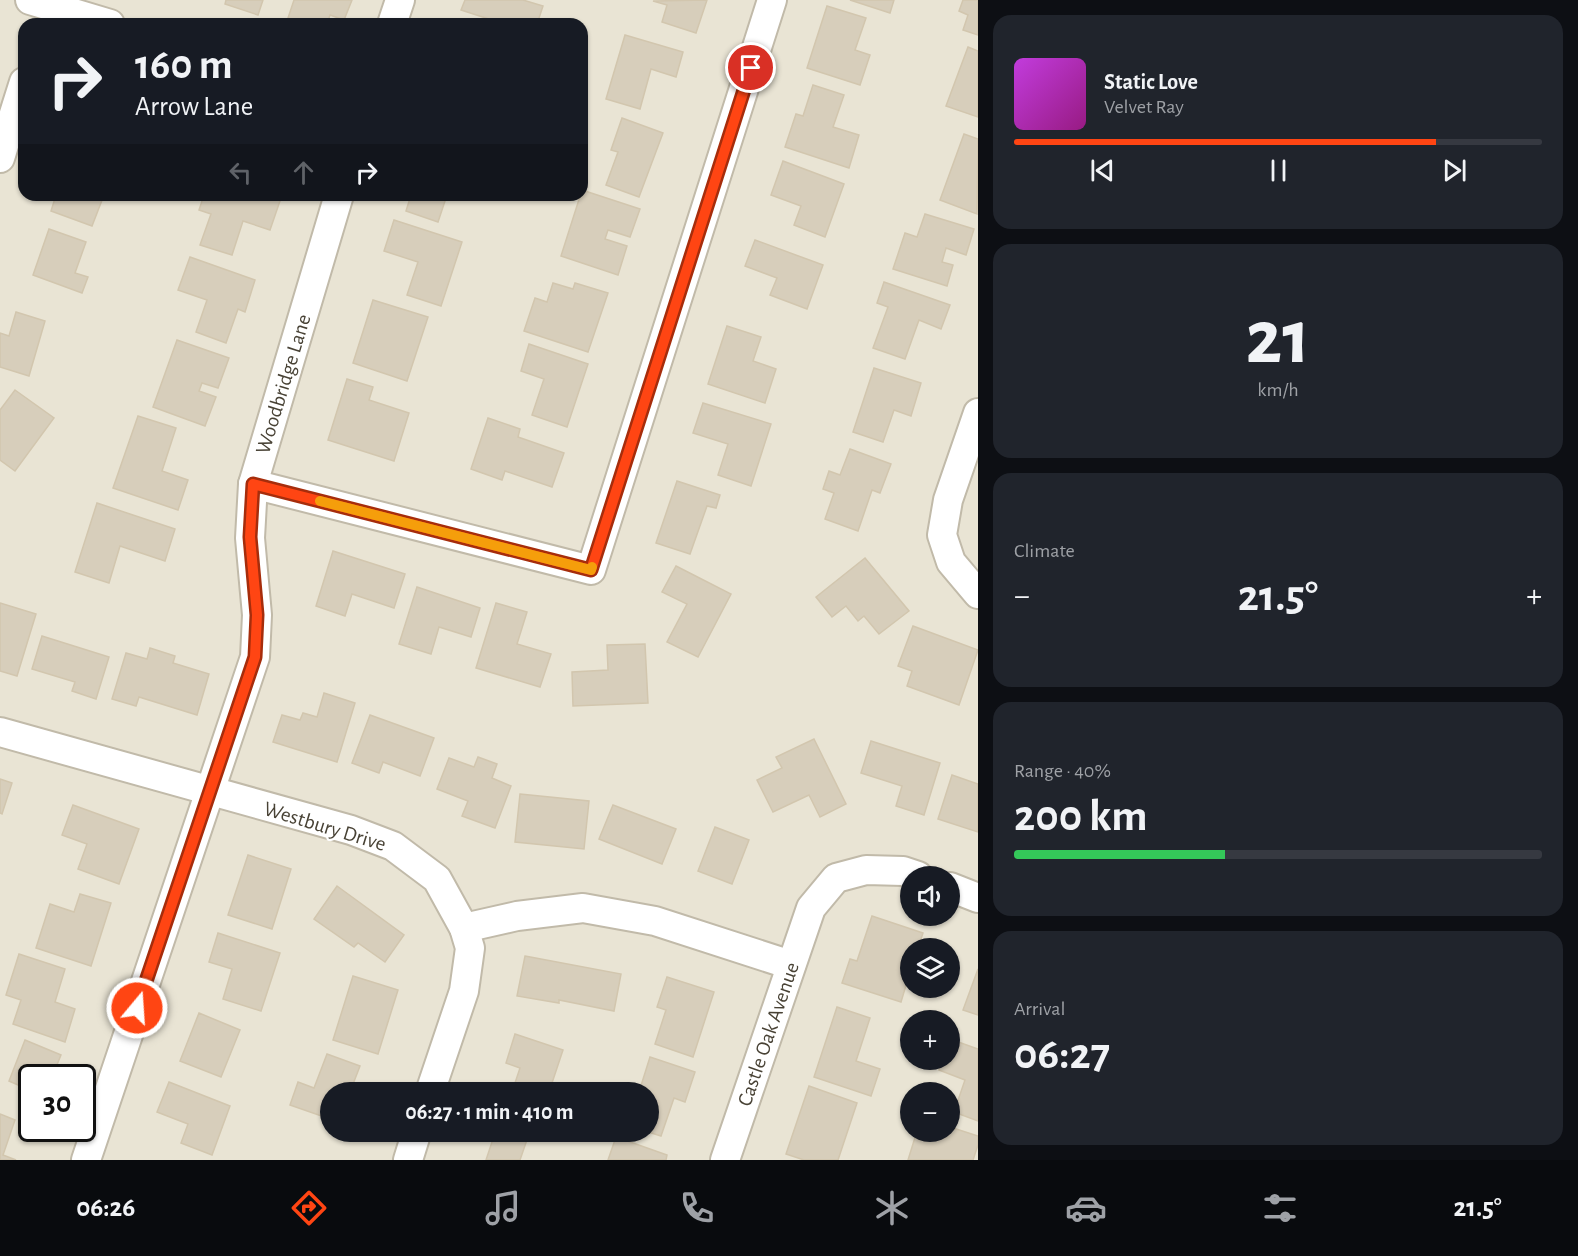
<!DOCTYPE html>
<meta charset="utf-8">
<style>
body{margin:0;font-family:"Alegreya Sans",sans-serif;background:#20242c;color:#f1f3f6;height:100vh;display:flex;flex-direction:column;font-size:22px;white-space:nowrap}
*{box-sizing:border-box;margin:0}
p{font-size:20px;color:#9ea1a6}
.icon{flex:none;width:33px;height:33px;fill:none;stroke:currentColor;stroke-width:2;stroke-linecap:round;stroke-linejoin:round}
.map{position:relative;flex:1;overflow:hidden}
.drawer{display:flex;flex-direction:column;gap:15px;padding:15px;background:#0d0f14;width:600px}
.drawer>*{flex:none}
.top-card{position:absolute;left:18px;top:18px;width:570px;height:183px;border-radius:18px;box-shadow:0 2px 4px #0004;background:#171b24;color:#f1f3f6;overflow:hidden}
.buttons{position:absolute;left:900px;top:866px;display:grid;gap:12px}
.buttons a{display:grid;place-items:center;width:60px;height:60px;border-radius:50%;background:#171b24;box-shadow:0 2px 4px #0004;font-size:30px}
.speed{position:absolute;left:18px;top:1064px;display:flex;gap:12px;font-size:30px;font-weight:700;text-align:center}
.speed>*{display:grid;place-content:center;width:78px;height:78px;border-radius:50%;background:#171b24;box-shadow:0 2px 4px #0004;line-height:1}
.speed .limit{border:3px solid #111;border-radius:9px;background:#fff;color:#111}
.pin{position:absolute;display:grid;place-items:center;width:51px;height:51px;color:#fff;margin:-26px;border:3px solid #fff;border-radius:50%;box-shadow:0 2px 6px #0007}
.me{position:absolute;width:66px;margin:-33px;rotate:18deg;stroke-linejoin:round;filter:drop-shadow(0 0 4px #0008)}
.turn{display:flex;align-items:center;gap:21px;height:126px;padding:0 18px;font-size:27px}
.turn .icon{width:78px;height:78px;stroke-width:2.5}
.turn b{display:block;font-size:42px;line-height:51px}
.lanes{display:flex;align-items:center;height:57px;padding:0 18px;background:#0003;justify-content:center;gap:30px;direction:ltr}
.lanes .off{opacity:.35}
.big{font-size:45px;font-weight:700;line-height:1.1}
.drawer .card{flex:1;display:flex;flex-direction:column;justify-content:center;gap:9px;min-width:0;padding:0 21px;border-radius:18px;background:#20242c}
.drawer .dial{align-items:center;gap:0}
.dial b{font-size:78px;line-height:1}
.song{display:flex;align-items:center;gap:18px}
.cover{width:72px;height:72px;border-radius:9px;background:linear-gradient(135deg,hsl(290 70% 55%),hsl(310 70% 35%))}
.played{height:6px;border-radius:3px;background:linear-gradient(90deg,#ff4513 80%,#363941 80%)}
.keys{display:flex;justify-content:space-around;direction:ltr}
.heat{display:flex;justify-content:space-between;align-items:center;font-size:33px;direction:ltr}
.charge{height:9px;border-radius:4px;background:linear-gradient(90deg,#34c759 40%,#363941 0)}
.trip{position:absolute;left:320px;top:1082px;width:339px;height:60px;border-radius:30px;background:#171b24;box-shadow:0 2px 4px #0004;font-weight:700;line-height:60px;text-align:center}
.menu{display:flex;height:96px;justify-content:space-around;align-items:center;background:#090b0e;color:#9ea1a6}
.menu .icon{width:42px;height:42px}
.menu .selected{color:#ff4513}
.menu b{font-size:27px;color:#f1f3f6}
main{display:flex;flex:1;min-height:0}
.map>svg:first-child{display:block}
</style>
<main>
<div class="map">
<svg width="978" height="1160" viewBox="0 0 978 1160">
<rect width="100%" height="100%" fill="#f4f1e7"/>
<path fill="#e9e4d4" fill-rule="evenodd" d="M 0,0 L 978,0 L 978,1160 L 0,1160 ZM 24,24 L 582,24 L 582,195 L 24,195 ZM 910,876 L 950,876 L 950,915 L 910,915 ZM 910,948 L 950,948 L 950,987 L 910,987 ZM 910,1020 L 950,1020 L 950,1059 L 910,1059 ZM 32,1077 L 82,1077 L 82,1128 L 32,1128 ZM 330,1092 L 648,1092 L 648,1131 L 330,1131 ZM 910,1092 L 950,1092 L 950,1131 L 910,1131 Z"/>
<g fill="#d7cebb" stroke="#d2c6ae" stroke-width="1.5">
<polygon points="226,0 263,0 258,15 225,4"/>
<polygon points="294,0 352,0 344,20 330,15 327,24 304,24 288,18"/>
<polygon points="465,0 523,0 543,6 537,24 494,24 495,21 461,10"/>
<polygon points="707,0 696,33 662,22 667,5 653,1"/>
<polygon points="850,0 894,0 890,13"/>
<polygon points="963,0 978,0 978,35 963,30 968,15 959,11"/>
<polygon points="827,6 866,18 855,50 870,55 860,85 807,68"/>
<polygon points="625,35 683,52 676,77 651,69 640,109 606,99"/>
<polygon points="968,47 978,51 978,117 946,106"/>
<polygon points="813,85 844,95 833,127 859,135 849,168 785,147 796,114 803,116"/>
<polygon points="622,118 663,133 639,197 606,185 618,152 611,150"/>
<polygon points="964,134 978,139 977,214 940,200"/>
<polygon points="783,161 844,184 825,237 794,225 801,206 771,195"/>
<polygon points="582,190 640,209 630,237 608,230 605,239 627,246 618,275 561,256"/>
<polygon points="56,195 104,195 92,226 51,211"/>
<polygon points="204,195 272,195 281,198 270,230 243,221 232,255 200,245 211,214 199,210"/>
<polygon points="411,195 447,195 438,222 406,211"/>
<polygon points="925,214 974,229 966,255 946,248 942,262 953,265 947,286 893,269 905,233 917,237"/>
<polygon points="394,220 462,242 441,306 407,295 418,262 384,251"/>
<polygon points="49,229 86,242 75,273 88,277 82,293 33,275"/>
<polygon points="755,240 823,265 807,309 770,295 777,278 745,266"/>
<polygon points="190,257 255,280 245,312 238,309 226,343 196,332 207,300 178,290"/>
<polygon points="884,282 950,305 941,329 919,320 905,359 873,348 888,307 877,303"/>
<polygon points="553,283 573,289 575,283 608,293 588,352 524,331 535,298 547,302"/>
<polygon points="373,300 428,317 407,381 353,363"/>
<polygon points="16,312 45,321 29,376 0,367 0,333 9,336"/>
<polygon points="727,326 761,337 753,361 776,369 765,403 708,384"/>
<polygon points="177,340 229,358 218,388 202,383 199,391 216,397 205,426 153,407"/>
<polygon points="529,344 588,364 567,427 532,415 544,379 521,371"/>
<polygon points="874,368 921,383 911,416 894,410 883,442 853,432"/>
<polygon points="347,379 373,387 369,400 409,413 394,461 328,440"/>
<polygon points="15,390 54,418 15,471 0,460 0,410"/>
<polygon points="703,403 771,424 751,486 718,475 728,444 693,433"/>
<polygon points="138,416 176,428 162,471 188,480 178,510 113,488"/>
<polygon points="488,418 520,429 518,437 564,453 552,487 505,471 502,480 471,469"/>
<polygon points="850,449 891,464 880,493 872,490 858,531 825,519 834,493 823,489 829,471 840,475"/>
<polygon points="677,481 720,495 716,508 707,506 690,554 656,543"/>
<polygon points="97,503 175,529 165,561 120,546 109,583 75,572"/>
<polygon points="333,551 405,574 394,608 352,594 345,616 316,606"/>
<polygon points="865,558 909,611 879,634 864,616 858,621 846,606 832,617 816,597"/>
<polygon points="676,566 731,594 698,657 667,642 687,604 662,592"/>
<polygon points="417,587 480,608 471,637 439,627 431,654 399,644"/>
<polygon points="0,603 36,614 17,676 0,671"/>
<polygon points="496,603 527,612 517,644 551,654 540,687 476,668"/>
<polygon points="913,626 978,650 959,705 907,686 912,671 898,666"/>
<polygon points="42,636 109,657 96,699 72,691 75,682 32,669"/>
<polygon points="645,644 648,703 573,706 572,672 608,670 607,645"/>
<polygon points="150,648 175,656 173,663 209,674 197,715 139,697 136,706 112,699 126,653 147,659"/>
<polygon points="324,693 355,703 337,762 273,742 282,715 300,720 303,713 317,717"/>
<polygon points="370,715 434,738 420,776 383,762 379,773 352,763"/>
<polygon points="814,739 846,804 820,817 809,795 773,812 757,780 782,768 776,757"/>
<polygon points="871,741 940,763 924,815 896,806 902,786 861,773"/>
<polygon points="478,757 497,764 492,778 511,786 495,828 462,816 468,801 437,789 449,758 474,767"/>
<polygon points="952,775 978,784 978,832 938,819"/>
<polygon points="0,779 12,783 2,814 0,813"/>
<polygon points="520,794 589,801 584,849 515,842"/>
<polygon points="73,805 139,829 119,884 78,869 87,844 62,835"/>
<polygon points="613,805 676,829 662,864 599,839"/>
<polygon points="715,827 749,840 732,884 698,871"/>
<polygon points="248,855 291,869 272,929 228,915"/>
<polygon points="337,886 404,935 385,962 358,943 354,947 314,919"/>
<polygon points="80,894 111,903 91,966 36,948 50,904 74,912"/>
<polygon points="872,916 923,933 918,948 910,948 910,972 901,1002 842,983 850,959 857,961"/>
<polygon points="218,933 280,953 261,1011 223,999 232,969 209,962"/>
<polygon points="19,954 65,969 55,1002 75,1009 65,1042 13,1024 21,1000 6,995"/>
<polygon points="525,956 621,974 614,1011 559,1000 559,1003 517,996"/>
<polygon points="978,969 978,1015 963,1010"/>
<polygon points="353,976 398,990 378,1054 333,1040"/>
<polygon points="667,977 714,992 693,1057 655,1044 666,1010 657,1007"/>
<polygon points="837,1007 870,1018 856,1061 880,1069 871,1096 814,1077"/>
<polygon points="199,1013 240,1030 221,1077 180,1061"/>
<polygon points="515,1034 563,1050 549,1092 512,1092 520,1068 506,1063"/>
<polygon points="950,1039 978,1049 978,1121 954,1112 965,1080 939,1070 943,1059 950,1059"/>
<polygon points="25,1040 61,1055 52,1077 32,1077 32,1091 9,1081"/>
<polygon points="327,1054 360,1066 350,1092 330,1092 330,1119 290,1105 298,1082 314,1088"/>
<polygon points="650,1057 695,1072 685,1102 674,1098 661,1136 645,1131 648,1131 648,1092 639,1092"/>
<polygon points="169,1082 230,1106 212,1155 181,1143 188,1124 157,1112"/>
<polygon points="809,1086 857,1103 838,1160 804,1160 786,1154"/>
<polygon points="0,1114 15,1120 3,1155 16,1160 0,1160"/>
<polygon points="950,1127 978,1136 978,1145 973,1160 908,1160 917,1131 950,1131"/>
<polygon points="477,1131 530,1131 520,1160 486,1160 494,1136"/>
<polygon points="616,1137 667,1155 666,1160 608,1160"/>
</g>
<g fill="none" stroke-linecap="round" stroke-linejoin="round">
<defs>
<g id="minor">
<polyline points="30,0 110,24"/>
<polyline points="392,24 400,0"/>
<polyline points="0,158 24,82"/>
<polyline points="978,413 948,500 942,535 951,562 978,594"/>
<polyline points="253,484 591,570 772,0"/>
<polyline points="0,732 351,830 393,846 437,879 464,928 470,948 464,991 430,1092"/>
<polyline points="950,887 978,898"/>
<polyline points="464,928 517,916 583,908 655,921 791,965"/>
<polyline points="86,1160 255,657 257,615 250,538 253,484 339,195"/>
<polyline points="408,1160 417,1131"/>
<polyline points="725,1160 811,908 836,878 866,870 903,871 918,876"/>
</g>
</defs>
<use href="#minor" stroke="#c1baa9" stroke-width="32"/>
<use href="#minor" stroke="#fff" stroke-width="28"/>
</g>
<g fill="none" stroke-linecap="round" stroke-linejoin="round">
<defs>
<polyline id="route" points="137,1008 255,657 257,615 250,537 253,484 591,570 751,68"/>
</defs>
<use href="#route" stroke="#a62d0c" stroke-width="15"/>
<use href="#route" stroke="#ff4513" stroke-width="10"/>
<polyline stroke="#f59e0b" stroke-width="10" points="320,501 591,570 592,567"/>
</g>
<g text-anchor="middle" stroke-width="4.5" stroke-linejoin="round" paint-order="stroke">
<g font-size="21" fill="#484235" stroke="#fff">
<text transform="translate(283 384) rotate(-73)" y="7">Woodbridge Lane</text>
<text transform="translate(325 826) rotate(17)" y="7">Westbury Drive</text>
<text transform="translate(768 1034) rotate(-71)" y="7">Castle Oak Avenue</text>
</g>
</g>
</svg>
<div class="buttons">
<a><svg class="icon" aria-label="sound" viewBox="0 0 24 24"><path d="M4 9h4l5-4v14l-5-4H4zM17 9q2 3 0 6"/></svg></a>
<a><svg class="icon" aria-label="layers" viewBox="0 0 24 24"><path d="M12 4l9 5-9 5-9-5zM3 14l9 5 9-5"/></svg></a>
<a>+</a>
<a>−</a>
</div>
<div class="speed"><div class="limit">30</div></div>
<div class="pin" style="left:751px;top:68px;background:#d93025"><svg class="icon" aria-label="arrive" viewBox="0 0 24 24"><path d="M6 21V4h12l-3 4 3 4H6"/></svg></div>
<svg class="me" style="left:137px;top:1008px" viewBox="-20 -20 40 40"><circle r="17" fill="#ff4513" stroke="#fff" stroke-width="3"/><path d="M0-11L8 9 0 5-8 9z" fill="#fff"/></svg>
<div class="trip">06:27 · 1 min · 410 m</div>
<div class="top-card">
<div class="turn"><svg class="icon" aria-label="right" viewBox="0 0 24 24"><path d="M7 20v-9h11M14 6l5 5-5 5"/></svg><div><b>160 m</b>Arrow Lane</div></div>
<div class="lanes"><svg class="icon off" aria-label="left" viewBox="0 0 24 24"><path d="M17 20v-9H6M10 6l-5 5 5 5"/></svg><svg class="icon off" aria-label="ahead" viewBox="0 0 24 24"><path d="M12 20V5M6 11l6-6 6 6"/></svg><svg class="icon" aria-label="right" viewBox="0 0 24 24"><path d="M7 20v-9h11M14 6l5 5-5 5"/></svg></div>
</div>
</div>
<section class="drawer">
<div class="card">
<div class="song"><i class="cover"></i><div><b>Static Love</b><p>Velvet Ray</p></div></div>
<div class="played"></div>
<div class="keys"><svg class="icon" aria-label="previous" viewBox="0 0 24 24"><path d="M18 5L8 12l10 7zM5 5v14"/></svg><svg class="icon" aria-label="pause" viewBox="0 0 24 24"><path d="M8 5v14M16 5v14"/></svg><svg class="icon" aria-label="next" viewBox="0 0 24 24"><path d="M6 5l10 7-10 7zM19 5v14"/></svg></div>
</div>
<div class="card dial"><b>21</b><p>km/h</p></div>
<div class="card"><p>Climate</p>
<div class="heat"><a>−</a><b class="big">21.5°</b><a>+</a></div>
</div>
<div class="card"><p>Range · 40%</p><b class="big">200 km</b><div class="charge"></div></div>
<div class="card"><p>Arrival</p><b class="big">06:27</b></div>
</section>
</main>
<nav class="menu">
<b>06:26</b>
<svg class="icon selected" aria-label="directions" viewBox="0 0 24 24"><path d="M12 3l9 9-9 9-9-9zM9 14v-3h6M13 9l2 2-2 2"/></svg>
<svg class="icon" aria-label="music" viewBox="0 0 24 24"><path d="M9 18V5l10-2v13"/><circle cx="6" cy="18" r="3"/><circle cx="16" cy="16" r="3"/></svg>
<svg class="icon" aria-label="phone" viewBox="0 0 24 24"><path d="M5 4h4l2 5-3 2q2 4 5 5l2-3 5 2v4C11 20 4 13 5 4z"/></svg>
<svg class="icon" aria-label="climate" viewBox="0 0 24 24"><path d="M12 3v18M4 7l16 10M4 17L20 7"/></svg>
<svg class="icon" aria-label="car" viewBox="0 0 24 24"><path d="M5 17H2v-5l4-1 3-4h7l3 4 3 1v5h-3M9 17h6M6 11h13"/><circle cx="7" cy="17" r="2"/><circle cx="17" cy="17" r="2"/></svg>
<svg class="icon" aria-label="filters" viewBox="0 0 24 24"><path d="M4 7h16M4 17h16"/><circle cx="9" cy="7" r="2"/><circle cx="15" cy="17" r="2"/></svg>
<b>21.5°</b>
</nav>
